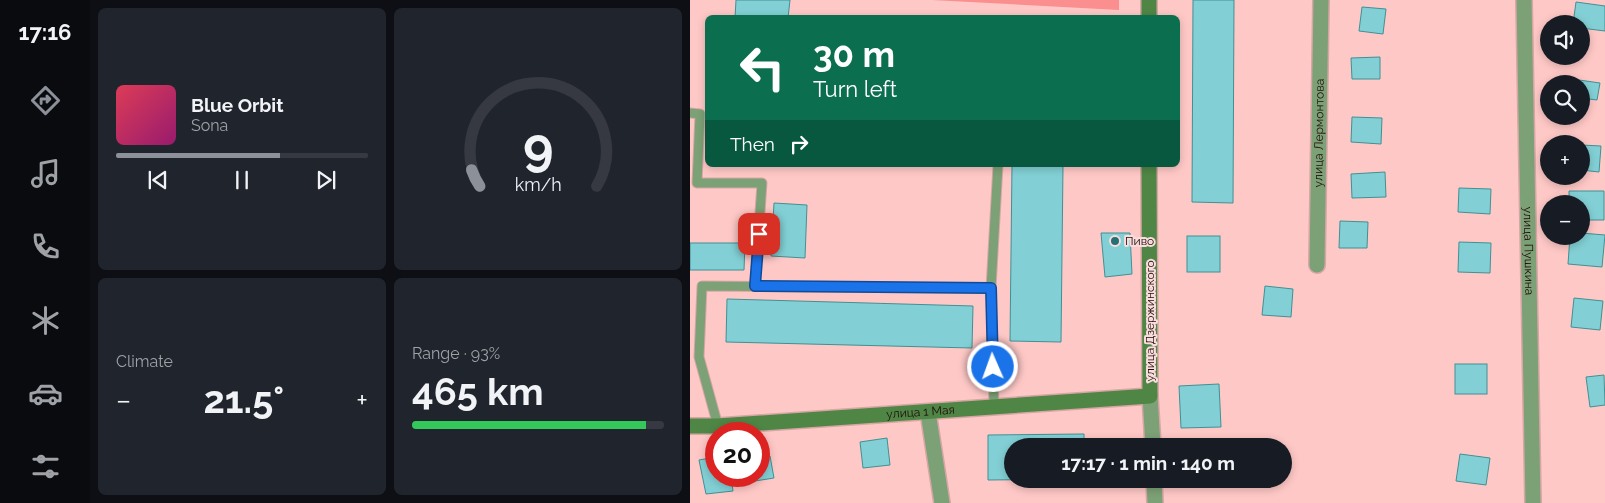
<!DOCTYPE html>
<meta charset="utf-8">
<style>
body{margin:0;font-family:Raleway,sans-serif;background:#20242c;color:#f1f3f6;height:100vh;display:flex;flex-direction:column;font-size:19px;white-space:nowrap}
*{box-sizing:border-box;margin:0}
p{font-size:16px;color:#9ea1a6}
.icon{flex:none;width:28px;height:28px;fill:none;stroke:currentColor;stroke-width:2;stroke-linecap:round;stroke-linejoin:round}
.map{position:relative;flex:1;overflow:hidden}
.details{display:flex;flex-direction:column;gap:8px;padding:8px;background:#0d0f14;width:600px}
.details>*{flex:none}
.top-card{position:absolute;left:15px;top:15px;width:475px;height:152px;border-radius:8px;box-shadow:0 2px 8px #0003;background:#0b6e4f;color:#fff;overflow:hidden}
.fabs{position:absolute;left:850px;top:15px;display:grid;gap:10px}
.fabs a{display:grid;place-items:center;width:50px;height:50px;border-radius:50%;background:#171b24;box-shadow:0 2px 8px #0003;font-size:25px}
.speed{position:absolute;left:15px;top:422px;display:flex;gap:10px;font-size:25px;font-weight:700;text-align:center}
.speed>*{display:grid;place-content:center;width:65px;height:65px;border-radius:50%;background:#171b24;box-shadow:0 2px 8px #0003;line-height:1}
.speed .limit{border:8px solid #d22;background:#fff;color:#111}
.pin{position:absolute;display:grid;place-items:center;width:42px;height:42px;color:#fff;margin:-21px;border-radius:10px;box-shadow:0 2px 8px #0006}
.me{position:absolute;width:55px;margin:-28px;rotate:358deg;stroke-linejoin:round;filter:drop-shadow(0 0 4px #0008)}
.turn{display:flex;align-items:center;gap:18px;height:105px;padding:0 25px;font-size:22px}
.turn .icon{width:65px;height:65px;stroke-width:2.5}
.turn b{display:block;font-size:35px;line-height:42px}
.then{display:flex;align-items:center;height:48px;padding:0 25px;background:#0003;gap:10px;font-size:19px}
.big{font-size:38px;font-weight:700;line-height:1.1}
.details .widget{flex:1;display:flex;flex-direction:column;justify-content:center;gap:8px;min-width:0;padding:0 18px;border-radius:8px;background:#20242c}
.details .dial{align-items:center;gap:0}
.dial svg{height:130px;overflow:visible;fill:none;stroke:#363941;stroke-width:7;stroke-linecap:round;text-anchor:middle}
.dial text{fill:#f1f3f6;stroke:none}
.song{display:flex;align-items:center;gap:15px}
.cover{width:60px;height:60px;border-radius:8px;background:linear-gradient(135deg,hsl(350 70% 55%),hsl(320 70% 35%))}
.played{height:5px;border-radius:2px;background:linear-gradient(90deg,#8c9099 65%,#363941 65%)}
.keys{display:flex;justify-content:space-around;direction:ltr}
.heat{display:flex;justify-content:space-between;align-items:center;font-size:28px;direction:ltr}
.charge{height:8px;border-radius:4px;background:linear-gradient(90deg,#34c759 93%,#363941 0)}
.details .tiles{flex:1;display:grid;gap:8px;grid-template-columns:repeat(2,1fr)}
.trip{position:absolute;left:314px;top:438px;width:288px;height:50px;border-radius:25px;background:#171b24;box-shadow:0 2px 8px #0003;font-weight:700;line-height:50px;text-align:center}
main{display:flex;flex:1;min-height:0}
.tab-bar{display:flex;flex-direction:column;width:90px;justify-content:space-around;align-items:center;background:#090b0e;color:#9ea1a6}
.tab-bar .icon{width:35px;height:35px}
.tab-bar .current{color:#8c9099}
.tab-bar b{font-size:22px;color:#f1f3f6}
.map>svg:first-child{display:block}
</style>
<main>
<nav class="tab-bar">
<b>17:16</b>
<svg class="icon current" aria-label="directions" viewBox="0 0 24 24"><path d="M12 3l9 9-9 9-9-9zM9 14v-3h6M13 9l2 2-2 2"/></svg>
<svg class="icon" aria-label="music" viewBox="0 0 24 24"><path d="M9 18V5l10-2v13"/><circle cx="6" cy="18" r="3"/><circle cx="16" cy="16" r="3"/></svg>
<svg class="icon" aria-label="phone" viewBox="0 0 24 24"><path d="M5 4h4l2 5-3 2q2 4 5 5l2-3 5 2v4C11 20 4 13 5 4z"/></svg>
<svg class="icon" aria-label="climate" viewBox="0 0 24 24"><path d="M12 3v18M4 7l16 10M4 17L20 7"/></svg>
<svg class="icon" aria-label="car" viewBox="0 0 24 24"><path d="M5 17H2v-5l4-1 3-4h7l3 4 3 1v5h-3M9 17h6M6 11h13"/><circle cx="7" cy="17" r="2"/><circle cx="17" cy="17" r="2"/></svg>
<svg class="icon" aria-label="filters" viewBox="0 0 24 24"><path d="M4 7h16M4 17h16"/><circle cx="9" cy="7" r="2"/><circle cx="15" cy="17" r="2"/></svg>
</nav>
<section class="details">
<div class="tiles">
<div class="widget">
<div class="song"><i class="cover"></i><div><b>Blue Orbit</b><p>Sona</p></div></div>
<div class="played"></div>
<div class="keys"><svg class="icon" aria-label="previous" viewBox="0 0 24 24"><path d="M18 5L8 12l10 7zM5 5v14"/></svg><svg class="icon" aria-label="pause" viewBox="0 0 24 24"><path d="M8 5v14M16 5v14"/></svg><svg class="icon" aria-label="next" viewBox="0 0 24 24"><path d="M6 5l10 7-10 7zM19 5v14"/></svg></div>
</div>
<div class="widget dial"><svg viewBox="0 0 100 80">
<path d="M14 69A42 42 0 1 1 86 69"/>
<path d="M14 69A42 42 0 0 1 9 59" stroke="#8c9099"/>
<text x="50" y="56" font-size="32" font-weight="700">9</text>
<text x="50" y="72" font-size="11">km/h</text>
</svg></div>
<div class="widget"><p>Climate</p>
<div class="heat"><a>−</a><b class="big">21.5°</b><a>+</a></div>
</div>
<div class="widget"><p>Range · 93%</p><b class="big">465 km</b><div class="charge"></div></div>
</div>
</section>
<div class="map">
<svg width="915" height="503" viewBox="0 0 915 503">
<rect width="100%" height="100%" fill="#fec8c6"/>
<polygon fill="#fb8e8e" points="242,0 429,0 429,10"/>
<g fill="#82d0d5" stroke="#419094">
<polygon points="46,0 100,0 98,18 45,18"/>
<polygon points="503,0 544,0 543,203 502,202"/>
<polygon points="886,2 915,6 915,31 891,28 891,24 883,24"/>
<polygon points="672,7 696,9 693,34 669,31"/>
<polygon points="690,57 690,79 662,79 661,58"/>
<polygon points="882,79 910,83 907,100 891,98 891,84 881,84"/>
<polygon points="662,117 692,118 691,144 661,142"/>
<polygon points="891,145 911,146 909,172 891,170"/>
<polygon points="322,165 373,165 371,342 320,341"/>
<polygon points="695,172 696,197 662,198 661,174"/>
<polygon points="769,188 801,189 800,214 768,212"/>
<polygon points="879,191 914,191 914,220 891,220 891,204 879,204"/>
<polygon points="84,203 117,205 115,258 81,256"/>
<polygon points="650,221 678,222 677,248 649,248"/>
<polygon points="411,233 440,233 442,274 415,277"/>
<polygon points="891,233 915,235 912,267 878,264 880,236 891,236"/>
<rect x="497" y="236" width="33" height="36"/>
<polygon points="769,242 801,243 800,273 768,272"/>
<polygon points="0,243 55,243 54,270 0,270"/>
<polygon points="575,286 603,289 601,317 572,315"/>
<polygon points="884,298 913,301 910,330 881,327"/>
<polygon points="37,299 283,306 282,348 36,342"/>
<rect x="765" y="364" width="32" height="30"/>
<polygon points="914,375 915,405 900,407 896,377"/>
<polygon points="529,384 531,427 491,428 489,386"/>
<polygon points="394,434 394,446 322,446 322,479 394,479 298,480 298,435"/>
<polygon points="197,438 200,465 173,468 170,442"/>
<polygon points="770,454 800,458 796,485 766,481"/>
<polygon points="80,456 84,478 65,481 64,476 69,476 69,458"/>
<polygon points="26,457 26,476 41,476 43,491 16,494 9,460"/>
</g>
<g fill="none" stroke-linecap="round" stroke-linejoin="round">
<defs>
<g id="service">
<polyline points="0,113 10,114 7,183 72,183 65,286"/>
<polyline points="304,407 301,288 308,165"/>
<polyline points="28,426 9,357 12,286 301,288"/>
</g>
<g id="minor">
<path id="s1" d="M 834,0 L 843,503"/>
<path id="s2" d="M 627,265 L 631,0"/>
<polyline points="238,412 252,503"/>
</g>
<g id="tertiary">
<polyline points="460,396 463,446"/>
<polyline points="464,479 465,503"/>
</g>
<g id="secondary">
<polyline points="459,0 459,18"/>
<path id="s3" d="M 0,426 L 28,426 L 460,396 L 459,165"/>
</g>
</defs>
<use href="#service" stroke="#d6a6a4" stroke-width="11"/>
<use href="#minor" stroke="#d6a6a4" stroke-width="18"/>
<use href="#tertiary" stroke="#d6a6a4" stroke-width="18"/>
<use href="#secondary" stroke="#d6a6a4" stroke-width="18"/>
<use href="#service" stroke="#7da176" stroke-width="9"/>
<use href="#minor" stroke="#7da176" stroke-width="15"/>
<use href="#tertiary" stroke="#7da176" stroke-width="15"/>
<use href="#secondary" stroke="#4f8645" stroke-width="15"/>
</g>
<g fill="none" stroke-linecap="round" stroke-linejoin="round">
<defs>
<polyline id="route" points="69,234 65,286 301,288 303,367"/>
</defs>
<use href="#route" stroke="#114b97" stroke-width="12"/>
<use href="#route" stroke="#1a73e8" stroke-width="9"/>
</g>
<circle fill="#257074" stroke="#f8dddc" stroke-width="2" cx="425" cy="241" r="5"/>
<g text-anchor="middle" stroke-width="4" stroke-linejoin="round" paint-order="stroke">
<g font-size="12" fill="#210b0b" stroke="#f8dddc">
<text dy="4" stroke="none"><textPath href="#s2" startOffset="132">улица Лермонтова</textPath></text>
<text dy="4" stroke="none"><textPath href="#s1" startOffset="251">улица Пушкина</textPath></text>
<text transform="translate(460 321) rotate(-90)" y="4">улица Дзержинского</text>
<text dy="4" stroke="none"><textPath href="#s3" startOffset="231">улица 1 Мая</textPath></text>
</g>
<g font-size="12" fill="#210b0b" stroke="#f8dddc" text-anchor="start">
<text x="435" y="245">Пиво</text>
</g>
</g>
</svg>
<div class="fabs">
<a><svg class="icon" aria-label="sound" viewBox="0 0 24 24"><path d="M4 9h4l5-4v14l-5-4H4zM17 9q2 3 0 6"/></svg></a>
<a><svg class="icon" aria-label="search" viewBox="0 0 24 24"><circle cx="10" cy="10" r="6"/><path d="M15 15l6 6"/></svg></a>
<a>+</a>
<a>−</a>
</div>
<div class="speed"><div class="limit">20</div></div>
<div class="pin" style="left:69px;top:234px;background:#d93025"><svg class="icon" aria-label="arrive" viewBox="0 0 24 24"><path d="M6 21V4h12l-3 4 3 4H6"/></svg></div>
<svg class="me" style="left:303px;top:367px" viewBox="-20 -20 40 40"><circle r="17" fill="#1a73e8" stroke="#fff" stroke-width="3"/><path d="M0-11L8 9 0 5-8 9z" fill="#fff"/></svg>
<div class="trip">17:17 · 1 min · 140 m</div>
<div class="top-card">
<div class="turn"><svg class="icon" aria-label="left" viewBox="0 0 24 24"><path d="M17 20v-9H6M10 6l-5 5 5 5"/></svg><div><b>30 m</b>Turn left</div></div>
<div class="then">Then<svg class="icon" aria-label="right" viewBox="0 0 24 24"><path d="M7 20v-9h11M14 6l5 5-5 5"/></svg></div>
</div>
</div>
</main>
